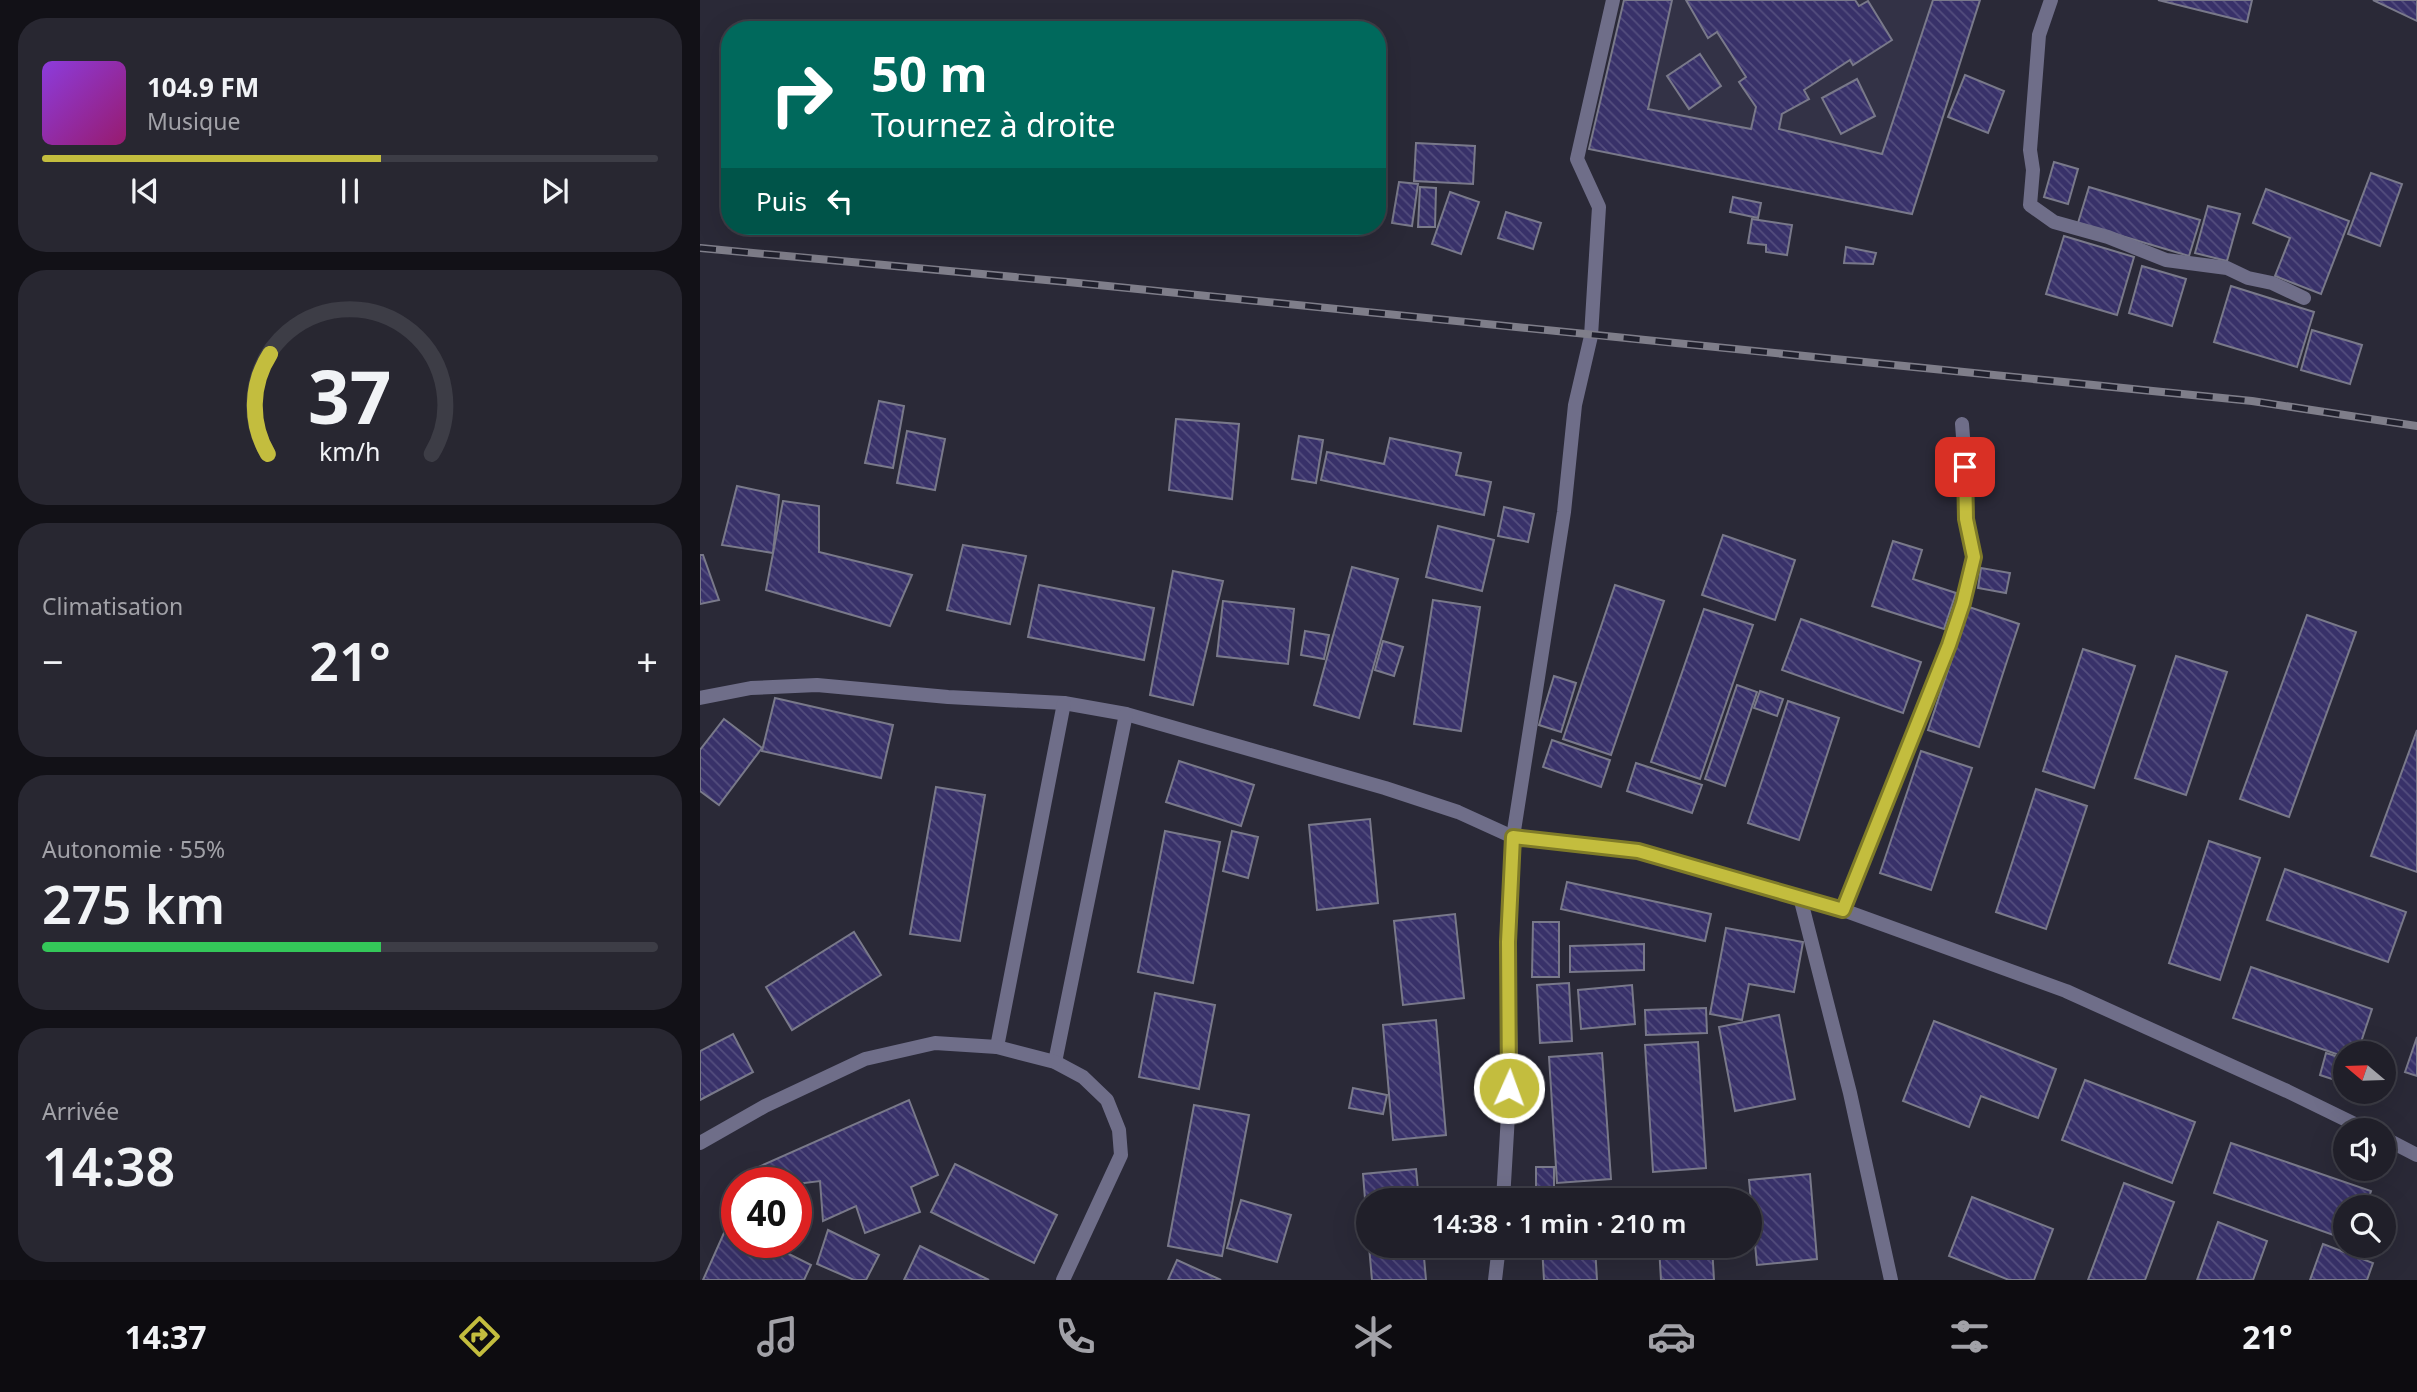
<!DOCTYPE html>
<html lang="fr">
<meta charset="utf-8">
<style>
body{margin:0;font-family:"Noto Sans",sans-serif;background:#282731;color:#f1f3f6;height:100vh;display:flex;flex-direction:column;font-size:26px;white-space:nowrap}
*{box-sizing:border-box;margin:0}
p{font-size:23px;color:#a2a2a8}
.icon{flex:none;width:38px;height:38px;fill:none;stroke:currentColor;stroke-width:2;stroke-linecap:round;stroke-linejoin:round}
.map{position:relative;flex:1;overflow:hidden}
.sheet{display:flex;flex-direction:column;gap:18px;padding:18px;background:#121117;width:700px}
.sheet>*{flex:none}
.guide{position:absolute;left:21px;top:21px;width:665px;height:214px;border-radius:28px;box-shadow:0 7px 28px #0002,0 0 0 2px #3d3d46;background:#00695c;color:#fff;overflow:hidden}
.needle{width:46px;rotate:289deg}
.controls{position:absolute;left:1633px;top:1041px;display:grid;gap:14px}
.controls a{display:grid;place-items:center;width:63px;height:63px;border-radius:50%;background:#201f29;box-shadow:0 7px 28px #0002,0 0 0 2px #3d3d46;font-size:35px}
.speed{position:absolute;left:21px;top:1167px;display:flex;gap:14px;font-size:35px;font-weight:700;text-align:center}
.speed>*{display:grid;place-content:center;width:91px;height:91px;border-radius:50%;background:#201f29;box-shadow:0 7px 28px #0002,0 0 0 2px #3d3d46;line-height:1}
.speed .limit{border:10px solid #d22;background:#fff;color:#111}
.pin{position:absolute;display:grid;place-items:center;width:60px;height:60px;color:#fff;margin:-30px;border-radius:14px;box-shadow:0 4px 10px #0006}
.me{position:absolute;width:77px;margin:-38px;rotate:2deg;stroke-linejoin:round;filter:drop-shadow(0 0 5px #0008)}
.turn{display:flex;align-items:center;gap:24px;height:147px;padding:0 35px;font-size:32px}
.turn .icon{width:91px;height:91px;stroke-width:2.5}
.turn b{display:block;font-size:49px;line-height:60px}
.then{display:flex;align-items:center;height:66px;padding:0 35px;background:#0003;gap:14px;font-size:26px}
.big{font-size:52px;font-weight:600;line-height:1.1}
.sheet .card{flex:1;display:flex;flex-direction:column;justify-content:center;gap:10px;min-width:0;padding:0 24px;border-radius:28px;background:#282731}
.sheet .dial{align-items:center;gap:0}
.dial svg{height:182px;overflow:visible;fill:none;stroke:#3d3d46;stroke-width:7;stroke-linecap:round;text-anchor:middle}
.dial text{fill:#f1f3f6;stroke:none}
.song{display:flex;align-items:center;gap:21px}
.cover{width:84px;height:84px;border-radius:10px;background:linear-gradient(135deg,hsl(270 70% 55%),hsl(320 70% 35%))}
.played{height:7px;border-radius:4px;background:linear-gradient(90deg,#c3bd3e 55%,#3d3d46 55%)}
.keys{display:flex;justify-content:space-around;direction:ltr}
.heat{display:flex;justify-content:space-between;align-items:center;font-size:38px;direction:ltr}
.charge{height:10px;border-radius:5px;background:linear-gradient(90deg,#34c759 55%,#3d3d46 0)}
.trip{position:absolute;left:656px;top:1188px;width:406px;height:70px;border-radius:35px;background:#201f29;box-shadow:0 7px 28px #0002,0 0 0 2px #3d3d46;font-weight:600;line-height:70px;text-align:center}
.menu{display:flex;height:112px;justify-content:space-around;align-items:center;background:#0d0c10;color:#a2a2a8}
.menu .icon{width:49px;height:49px}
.menu .current{color:#c3bd3e}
.menu b{font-size:32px;color:#f1f3f6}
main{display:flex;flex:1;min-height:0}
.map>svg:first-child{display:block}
</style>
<main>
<section class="sheet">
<div class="card">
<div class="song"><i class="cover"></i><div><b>104.9 FM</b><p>Musique</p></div></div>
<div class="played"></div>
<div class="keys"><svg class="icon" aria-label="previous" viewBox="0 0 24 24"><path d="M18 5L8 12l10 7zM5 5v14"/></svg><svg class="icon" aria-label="pause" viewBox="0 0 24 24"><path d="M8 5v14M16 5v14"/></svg><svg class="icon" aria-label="next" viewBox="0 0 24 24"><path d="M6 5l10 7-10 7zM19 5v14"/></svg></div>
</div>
<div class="card dial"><svg viewBox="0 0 100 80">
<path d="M14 69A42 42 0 1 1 86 69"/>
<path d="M14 69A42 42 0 0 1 15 25" stroke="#c3bd3e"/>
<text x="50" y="56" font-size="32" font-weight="700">37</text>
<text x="50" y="72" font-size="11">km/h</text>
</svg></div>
<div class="card"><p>Climatisation</p>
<div class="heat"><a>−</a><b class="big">21°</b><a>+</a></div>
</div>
<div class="card"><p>Autonomie · 55%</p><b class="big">275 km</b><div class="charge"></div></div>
<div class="card"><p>Arrivée</p><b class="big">14:38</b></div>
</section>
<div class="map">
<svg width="1717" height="1280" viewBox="0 0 1717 1280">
<defs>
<pattern id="building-back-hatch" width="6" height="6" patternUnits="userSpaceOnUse" patternTransform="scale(1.75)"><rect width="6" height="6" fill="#383169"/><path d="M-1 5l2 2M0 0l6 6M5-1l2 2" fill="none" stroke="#544e7e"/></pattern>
</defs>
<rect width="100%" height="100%" fill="#2a2937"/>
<polygon fill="#333246" points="924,0 1280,0 1212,214 889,149"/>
<g fill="url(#building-back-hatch)" stroke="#79798a" stroke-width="2">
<polygon points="924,0 972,0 948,109 1051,129 1056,107 1039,82 1046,77 1017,32 1008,38 986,0 1155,0 1159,6 1168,1 1192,40 1153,65 1150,60 1104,90 1109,99 1082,114 1079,129 1182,154 1233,0 1280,0 1212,214 889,149"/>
<polygon points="1458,0 1552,0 1547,22"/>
<polygon points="1673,0 1717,0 1717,21"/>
<polygon points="1000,54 1021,86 989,109 967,76"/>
<polygon points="1265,75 1304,91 1288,133 1248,117"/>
<polygon points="1157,79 1175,116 1141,134 1122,98"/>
<polygon points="716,143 775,146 773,184 714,181"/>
<polygon points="1354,162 1378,169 1368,204 1344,197"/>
<polygon points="1671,173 1702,184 1680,246 1648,234"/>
<polygon points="699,182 718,184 712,226 692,223"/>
<polygon points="720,187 736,188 735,227 718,227"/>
<polygon points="1389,187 1500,220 1489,256 1378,223"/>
<polygon points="1566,189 1649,221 1621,294 1575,276 1590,238 1553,223"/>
<polygon points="750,192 779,202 761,254 732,244"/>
<polygon points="1033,197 1061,203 1058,218 1030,212"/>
<polygon points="1508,206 1540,214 1527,261 1495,253"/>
<polygon points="806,212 841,223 833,249 798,238"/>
<polygon points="1052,219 1092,225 1087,255 1066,252 1066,245 1048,243"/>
<polygon points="1364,236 1434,257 1417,315 1346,294"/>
<polygon points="1146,247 1176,253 1173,264 1144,263"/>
<polygon points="1442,266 1486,279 1472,326 1429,313"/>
<polygon points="1531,286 1614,312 1597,367 1514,342"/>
<polygon points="1612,330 1662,345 1650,384 1601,370"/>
<polygon points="179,401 204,406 193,468 165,463"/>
<polygon points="476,419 539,424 532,499 469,490"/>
<polygon points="207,431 245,439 235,490 197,483"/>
<polygon points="599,436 623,440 616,483 592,479"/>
<polygon points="690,438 761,453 756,475 791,482 784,515 621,480 627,452 684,464"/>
<polygon points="37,486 79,495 73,553 22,545"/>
<polygon points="83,501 119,506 119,552 212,575 190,626 66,590"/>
<polygon points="804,507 834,514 828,542 798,536"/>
<polygon points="738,526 794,540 782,591 726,577"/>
<polygon points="1023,535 1095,560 1075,620 1002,595"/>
<polygon points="1193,541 1222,550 1213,579 1256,593 1244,629 1172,606"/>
<polygon points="263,545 326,556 310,624 247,610"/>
<polygon points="0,555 3,555 19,600 0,604"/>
<polygon points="652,567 698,579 659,718 614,705"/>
<polygon points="1281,568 1310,573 1306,593 1278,588"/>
<polygon points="473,571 523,581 493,705 450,695"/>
<polygon points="339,585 454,608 444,660 328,637"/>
<polygon points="915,585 964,601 911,755 863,739"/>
<polygon points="733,600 780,607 761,731 714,724"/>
<polygon points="523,601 594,609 588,664 517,656"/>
<polygon points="1269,607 1319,624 1279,747 1228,730"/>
<polygon points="1004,609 1053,625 1000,779 951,762"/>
<polygon points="1607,615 1656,632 1589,817 1540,799"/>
<polygon points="1101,619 1221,662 1203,713 1082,670"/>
<polygon points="605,631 629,635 624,659 601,655"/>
<polygon points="683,641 703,647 694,676 675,670"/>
<polygon points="1383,649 1435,666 1394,788 1343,771"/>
<polygon points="1476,656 1527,672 1486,795 1435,778"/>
<polygon points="854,676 876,683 861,732 839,725"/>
<polygon points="1037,685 1057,692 1025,786 1005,779"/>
<polygon points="1060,691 1083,699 1077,716 1054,708"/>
<polygon points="75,698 193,725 181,778 62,751"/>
<polygon points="1088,701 1139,718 1099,840 1048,823"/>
<polygon points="24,719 62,748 19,805 0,791 0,750"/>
<polygon points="1717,730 1717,872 1671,856"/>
<polygon points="852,740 910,760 901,787 843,767"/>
<polygon points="1221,751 1272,768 1231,890 1180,873"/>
<polygon points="479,761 554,785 541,826 466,802"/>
<polygon points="936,763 1002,785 992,813 927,791"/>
<polygon points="236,787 285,795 260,941 210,934"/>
<polygon points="1336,789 1387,806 1346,929 1296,912"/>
<polygon points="670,819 678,903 617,910 609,825"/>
<polygon points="465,831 520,842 493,983 438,972"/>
<polygon points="532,831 558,837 548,878 523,871"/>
<polygon points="1509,841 1560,858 1520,980 1469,963"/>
<polygon points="1585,869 1706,912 1688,962 1567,920"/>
<polygon points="867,882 1011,914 1005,941 861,909"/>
<polygon points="755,914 764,998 703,1005 694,921"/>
<polygon points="833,922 859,922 859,977 832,977"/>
<polygon points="1026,928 1103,942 1094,992 1049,984 1042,1020 1010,1014"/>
<polygon points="154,932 181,975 92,1030 66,987"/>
<polygon points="944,944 944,970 870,972 870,946"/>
<polygon points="1551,967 1672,1009 1657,1054 1645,1054 1645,1057 1533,1018"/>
<polygon points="869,983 872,1041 840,1043 837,985"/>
<polygon points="932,985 935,1024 881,1029 878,990"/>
<polygon points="455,993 515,1005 499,1089 439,1077"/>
<polygon points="1006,1008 1007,1033 946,1035 945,1010"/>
<polygon points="1079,1015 1095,1099 1035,1111 1019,1027"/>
<polygon points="736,1020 746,1135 693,1140 683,1025"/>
<polygon points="1234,1021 1356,1069 1338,1118 1281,1096 1269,1127 1203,1101"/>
<polygon points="33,1034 53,1072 0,1100 0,1051"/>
<polygon points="1717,1037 1717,1076 1705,1072"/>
<polygon points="998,1042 1006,1168 953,1172 945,1045"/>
<polygon points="902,1053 911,1179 857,1183 849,1057"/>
<polygon points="1626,1053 1645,1059 1644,1083 1620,1075"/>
<polygon points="1385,1080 1495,1122 1472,1183 1362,1140"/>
<polygon points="653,1088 687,1095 683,1114 649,1108"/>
<polygon points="209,1100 238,1175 211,1187 220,1212 165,1233 156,1206 123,1221 120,1181 96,1184 49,1183 45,1173"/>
<polygon points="494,1105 549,1115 522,1256 468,1246"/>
<polygon points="1531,1143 1671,1191 1665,1208 1645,1208 1645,1239 1514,1193"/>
<polygon points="255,1164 357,1215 334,1263 231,1212"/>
<polygon points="836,1167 854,1167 854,1192 836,1193"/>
<polygon points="716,1169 719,1200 668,1200 668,1236 663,1174"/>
<polygon points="1110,1174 1117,1259 1057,1265 1049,1180"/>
<polygon points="1424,1183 1474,1202 1445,1280 1388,1280"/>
<polygon points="1009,1195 1010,1200 956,1200 956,1199"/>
<polygon points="1272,1197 1353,1229 1334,1280 1309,1280 1249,1256"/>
<polygon points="541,1200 591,1215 577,1262 527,1248"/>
<polygon points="1518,1222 1567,1241 1553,1280 1497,1280"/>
<polygon points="28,1224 37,1229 37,1242 65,1242 111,1265 104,1280 3,1280"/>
<polygon points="128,1230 179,1255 166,1280 154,1280 117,1264"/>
<polygon points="1623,1244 1673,1263 1667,1280 1610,1280"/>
<polygon points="220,1246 289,1280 204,1280"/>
<polygon points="669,1246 723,1246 726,1280 672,1280"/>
<polygon points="842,1246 895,1246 897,1280 844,1280"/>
<polygon points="959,1246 1012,1246 1014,1280 961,1280"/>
<polygon points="477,1260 521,1280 468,1280"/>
</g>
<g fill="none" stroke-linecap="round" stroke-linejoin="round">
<polyline stroke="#6f6e89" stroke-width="14" points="813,837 864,512 875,405 891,336 899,207 877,159 913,0"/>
<g stroke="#6f6e89" stroke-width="14">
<polyline points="1351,0 1339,35 1330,150 1333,170 1330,205 1354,222 1408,237 1466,260 1527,268 1548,278 1572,283 1604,298"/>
<polyline points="0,698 51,688 117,685 248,697 364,703 426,714 685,788 758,812 813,837"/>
<polyline points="1100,897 1150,1093 1191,1280"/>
<polyline points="1143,910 1249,645 1263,603 1274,557 1266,519 1267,488 1262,424"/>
<polyline points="297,1047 364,703"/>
<polyline points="355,1062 426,714"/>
<polyline points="0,1143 65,1106 165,1059 235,1043 297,1047 355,1062 383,1077 407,1100 419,1130 421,1155 363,1280"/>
</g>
<g stroke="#6f6e89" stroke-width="14">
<polyline points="1684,1138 1717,1155"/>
<polyline points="803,1200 811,1064 808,941 813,837 938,851 1143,910 1366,991 1587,1091 1667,1130"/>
<polyline points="795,1280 799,1246"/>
</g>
<defs>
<polyline id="rail" points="0,248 368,282 1552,401 1717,426"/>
</defs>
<use href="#rail" stroke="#7f7e8a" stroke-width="8"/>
<use href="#rail" stroke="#20202d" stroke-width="5" stroke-dasharray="16" stroke-linecap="butt"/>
</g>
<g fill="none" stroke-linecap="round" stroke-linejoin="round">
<defs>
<polyline id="route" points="809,1088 808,942 813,837 938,851 1143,910 1249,645 1263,603 1274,557 1266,519 1265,467"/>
</defs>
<use href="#route" stroke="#7f7b28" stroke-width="18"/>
<use href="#route" stroke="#c3bd3e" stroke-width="12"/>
</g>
</svg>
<div class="controls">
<a><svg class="needle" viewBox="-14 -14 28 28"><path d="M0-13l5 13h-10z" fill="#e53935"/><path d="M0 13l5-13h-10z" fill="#a2a2a8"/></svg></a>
<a><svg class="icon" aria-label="sound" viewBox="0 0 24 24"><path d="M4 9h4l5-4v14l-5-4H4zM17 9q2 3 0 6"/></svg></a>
<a><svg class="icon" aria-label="search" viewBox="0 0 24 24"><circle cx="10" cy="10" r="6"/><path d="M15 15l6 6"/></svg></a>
</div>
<div class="speed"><div class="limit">40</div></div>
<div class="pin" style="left:1265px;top:467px;background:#d93025"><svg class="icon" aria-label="arrive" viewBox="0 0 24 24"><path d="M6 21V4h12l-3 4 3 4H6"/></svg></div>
<svg class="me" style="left:809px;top:1088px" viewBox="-20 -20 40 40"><circle r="17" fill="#c3bd3e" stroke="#fff" stroke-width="3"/><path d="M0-11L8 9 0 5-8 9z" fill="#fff"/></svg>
<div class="trip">14:38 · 1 min · 210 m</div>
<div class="guide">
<div class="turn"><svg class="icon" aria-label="right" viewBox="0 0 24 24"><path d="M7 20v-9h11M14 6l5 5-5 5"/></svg><div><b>50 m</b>Tournez à droite</div></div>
<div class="then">Puis<svg class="icon" aria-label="left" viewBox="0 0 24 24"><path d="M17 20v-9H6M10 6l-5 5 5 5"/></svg></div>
</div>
</div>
</main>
<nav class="menu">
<b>14:37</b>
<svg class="icon current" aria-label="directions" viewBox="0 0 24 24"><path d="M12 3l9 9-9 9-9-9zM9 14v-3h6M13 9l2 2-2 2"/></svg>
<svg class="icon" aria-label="music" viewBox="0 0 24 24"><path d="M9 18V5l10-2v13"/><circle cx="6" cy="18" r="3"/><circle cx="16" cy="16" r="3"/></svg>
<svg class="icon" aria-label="phone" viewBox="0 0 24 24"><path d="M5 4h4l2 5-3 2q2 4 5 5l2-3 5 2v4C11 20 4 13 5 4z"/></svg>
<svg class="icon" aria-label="climate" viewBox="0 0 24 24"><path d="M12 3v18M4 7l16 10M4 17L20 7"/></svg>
<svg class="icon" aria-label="car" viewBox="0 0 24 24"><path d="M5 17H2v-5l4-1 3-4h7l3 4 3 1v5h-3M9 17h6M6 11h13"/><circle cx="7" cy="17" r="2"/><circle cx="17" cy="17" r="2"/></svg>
<svg class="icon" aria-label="filters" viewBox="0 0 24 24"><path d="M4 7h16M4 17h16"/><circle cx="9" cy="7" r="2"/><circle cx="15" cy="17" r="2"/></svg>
<b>21°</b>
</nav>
